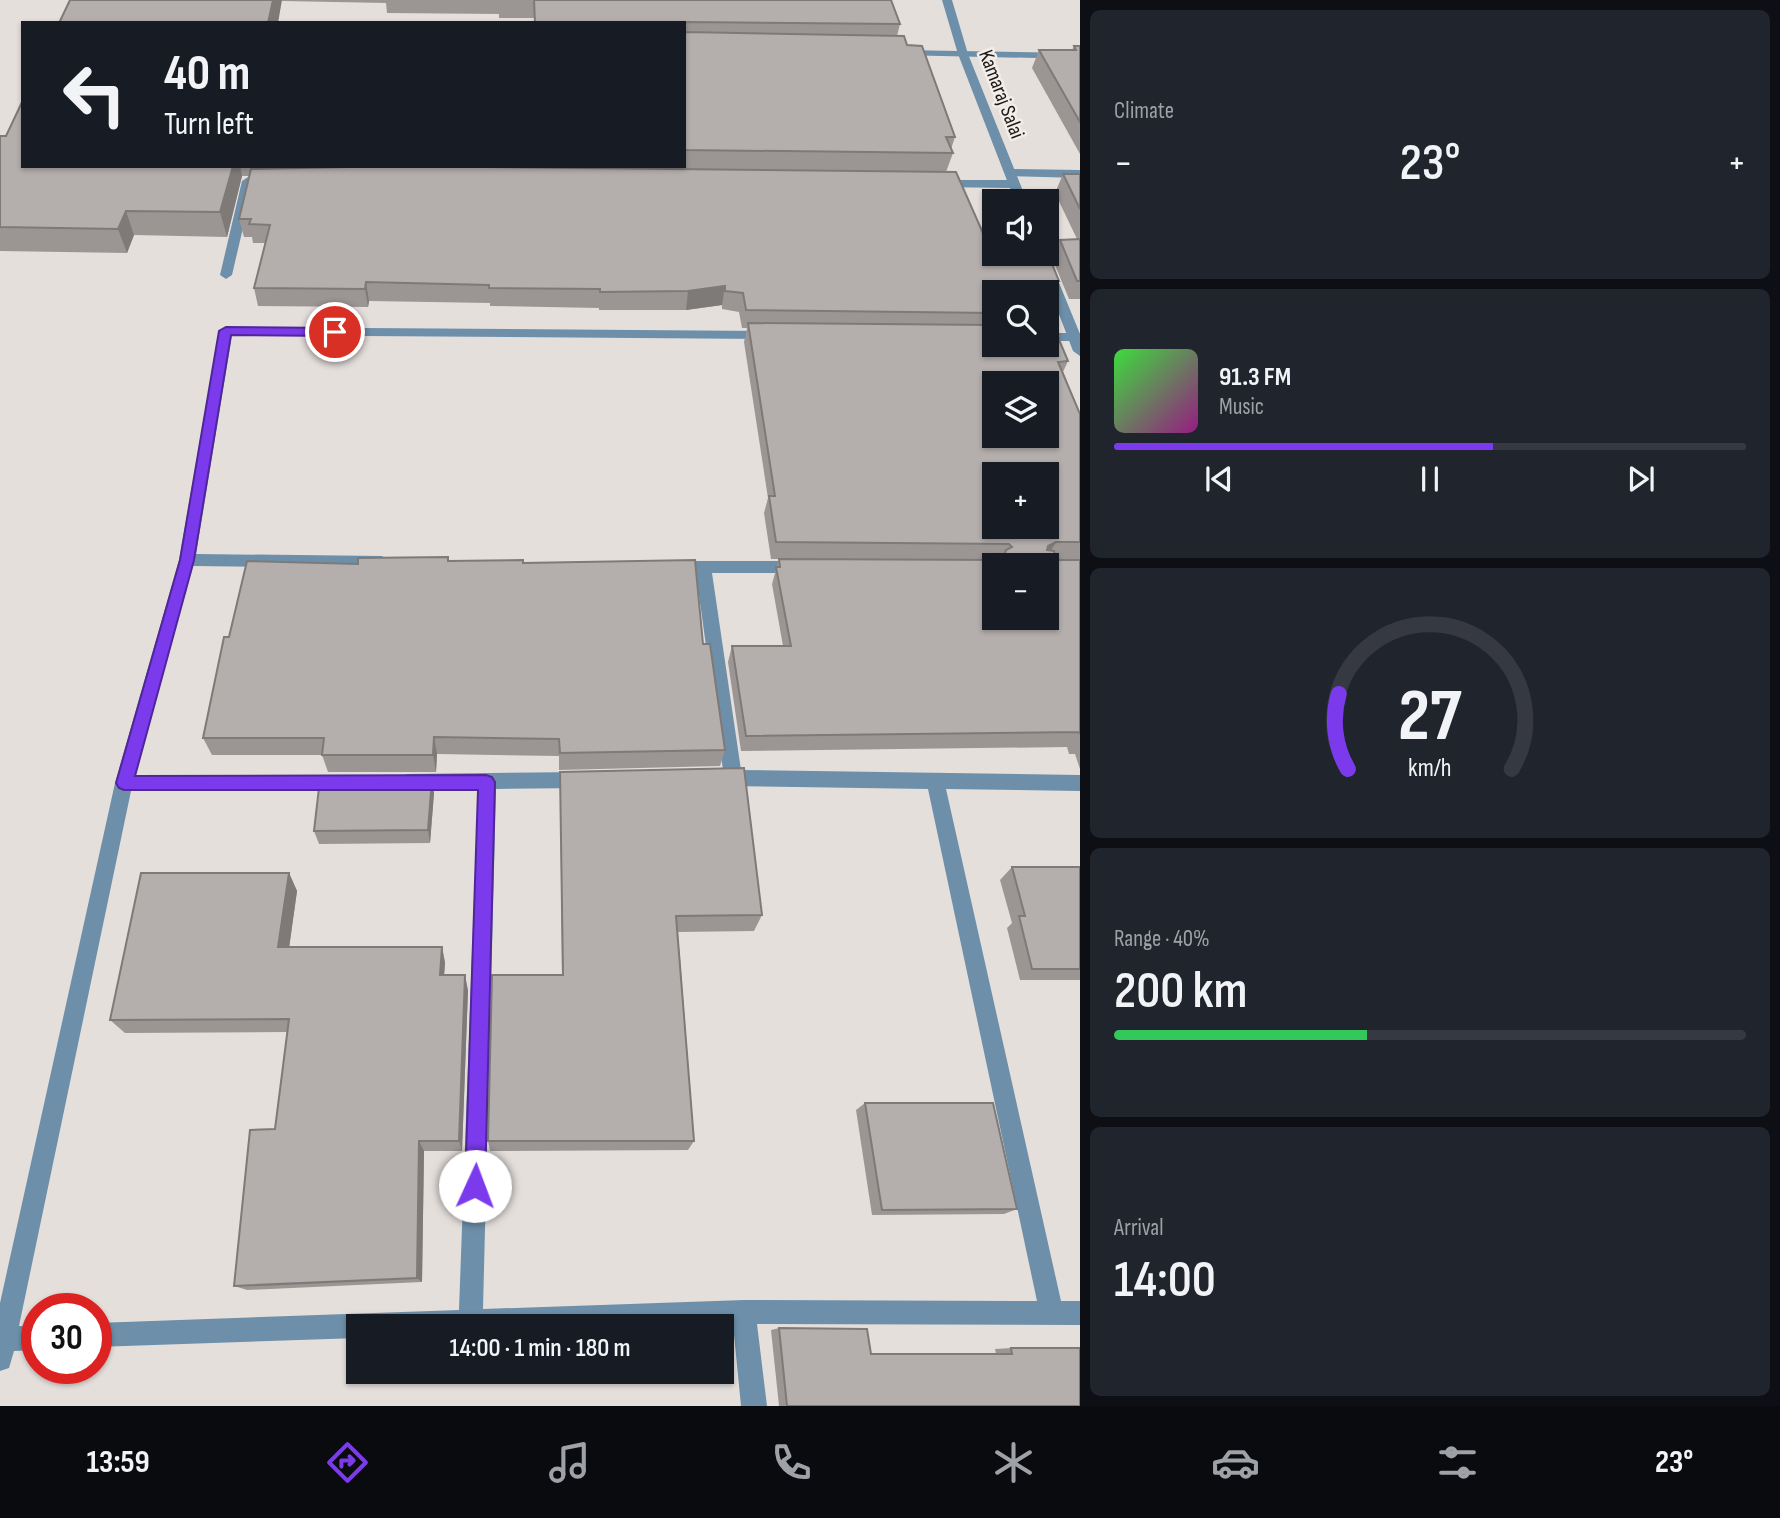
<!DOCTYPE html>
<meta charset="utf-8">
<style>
body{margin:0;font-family:"Sofia Sans Condensed",sans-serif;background:#20242c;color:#f1f3f6;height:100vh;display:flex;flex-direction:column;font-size:26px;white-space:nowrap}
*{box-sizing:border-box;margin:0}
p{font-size:23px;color:#9ea1a6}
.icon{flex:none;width:38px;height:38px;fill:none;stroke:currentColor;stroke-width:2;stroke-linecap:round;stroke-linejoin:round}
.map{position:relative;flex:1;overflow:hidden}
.panel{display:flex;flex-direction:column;gap:10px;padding:10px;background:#0d0f14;width:700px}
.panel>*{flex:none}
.top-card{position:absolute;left:21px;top:21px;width:665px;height:147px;border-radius:0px;box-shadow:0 2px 5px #0004;background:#171b24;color:#f1f3f6;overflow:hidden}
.buttons{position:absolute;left:982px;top:189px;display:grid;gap:14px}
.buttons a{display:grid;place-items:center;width:77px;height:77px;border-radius:0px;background:#171b24;box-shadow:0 2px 5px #0004;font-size:35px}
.speed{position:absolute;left:21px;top:1293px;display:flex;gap:14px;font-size:35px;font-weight:700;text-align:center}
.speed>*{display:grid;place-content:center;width:91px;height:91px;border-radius:50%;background:#171b24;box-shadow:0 2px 5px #0004;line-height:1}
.speed .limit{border:10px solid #d22;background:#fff;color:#111}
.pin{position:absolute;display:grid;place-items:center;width:60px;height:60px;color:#fff;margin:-30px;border:4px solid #fff;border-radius:50%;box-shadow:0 2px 7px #0007}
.me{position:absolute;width:77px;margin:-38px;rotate:2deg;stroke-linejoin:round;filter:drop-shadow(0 0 5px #0008)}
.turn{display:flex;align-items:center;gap:24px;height:147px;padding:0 28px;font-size:32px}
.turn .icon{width:91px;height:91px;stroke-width:2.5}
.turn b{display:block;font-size:49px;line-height:60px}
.big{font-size:52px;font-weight:600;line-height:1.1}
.panel .widget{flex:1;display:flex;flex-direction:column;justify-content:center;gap:10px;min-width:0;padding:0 24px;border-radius:10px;background:#20242c}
.panel .dial{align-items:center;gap:0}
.dial svg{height:182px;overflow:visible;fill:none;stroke:#363941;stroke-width:7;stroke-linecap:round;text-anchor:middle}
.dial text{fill:#f1f3f6;stroke:none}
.song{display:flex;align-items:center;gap:21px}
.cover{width:84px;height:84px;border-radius:10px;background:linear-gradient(135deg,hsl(120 70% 55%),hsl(310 70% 35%))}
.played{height:7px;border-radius:4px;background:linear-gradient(90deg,#7c3aed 60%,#363941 60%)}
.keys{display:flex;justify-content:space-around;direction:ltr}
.heat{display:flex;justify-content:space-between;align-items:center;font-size:38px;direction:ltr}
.charge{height:10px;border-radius:5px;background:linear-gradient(90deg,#34c759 40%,#363941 0)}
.trip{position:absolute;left:346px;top:1314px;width:388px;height:70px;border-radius:0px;background:#171b24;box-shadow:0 2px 5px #0004;font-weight:600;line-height:70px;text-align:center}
.tabs{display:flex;height:112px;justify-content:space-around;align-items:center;background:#090b0e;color:#9ea1a6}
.tabs .icon{width:49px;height:49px}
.tabs .selected{color:#7c3aed}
.tabs b{font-size:32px;color:#f1f3f6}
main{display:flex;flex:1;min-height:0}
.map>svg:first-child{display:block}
</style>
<main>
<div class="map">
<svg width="1080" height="1406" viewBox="0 0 1080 1406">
<rect width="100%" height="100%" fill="#e5dfdc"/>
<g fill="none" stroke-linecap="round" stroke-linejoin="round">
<polygon fill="#6d8fa9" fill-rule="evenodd" points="248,177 271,177 277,181 271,185 253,185 232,275 226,279 220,275 242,181"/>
<g fill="#6d8fa9" fill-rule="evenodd">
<polygon points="901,50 1080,53 1080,59 897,55 897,51"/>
<polygon points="1010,169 1080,170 1080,178 1006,176 1006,170"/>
<polygon points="937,180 1014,180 1020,184 1014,188 933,187 931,184"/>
<polygon points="226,327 770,331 777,335 770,339 232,335 196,554 382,556 390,562 382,568 193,566 135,775 342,775 348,777 351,783 348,789 342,791 131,791 19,1326 37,1326 37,1350 14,1351 9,1368 0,1371 0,1303 115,783 179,560 219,331"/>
<rect x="1046" y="333" width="34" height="8"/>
<polygon points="672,561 798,561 806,567 798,573 712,573 741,770 1080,775 1080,791 946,789 1061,1301 1080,1301 1080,1325 757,1324 767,1406 741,1406 733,1324 359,1326 359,1338 96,1347 96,1323 459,1310 478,789 408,790 402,788 399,782 402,776 408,774 583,772 589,774 592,780 589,786 583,788 496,789 483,1309 744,1300 1037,1301 928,789 723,786 717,784 714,778 717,772 723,770 696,573 666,571 664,567 666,563"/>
</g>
<g fill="#6d8fa9" fill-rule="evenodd">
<polygon points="942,0 952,0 968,54 1027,201 1015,201 958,54"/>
<polygon points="1046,251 1080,334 1080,356 1073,351 1036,254 1046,254"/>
</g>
</g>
<g fill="#9b9694">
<polygon points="70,0 891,0 900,24 897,36 907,45 955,137 951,149 953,153 946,172 986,240 1059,281 1050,299 1048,299 1046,303 1046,292 994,292 994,345 1068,361 1063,372 1080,414 1080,769 1075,754 1069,754 1067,747 741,751 728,662 732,646 783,646 772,584 779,559 825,559 771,559 764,513 768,498 744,342 747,328 742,328 739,312 722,309 722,305 686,310 599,310 599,308 490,306 490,303 369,301 368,307 258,306 254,288 265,243 253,243 252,237 244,237 239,219 249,176 242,176 227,237 134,235 127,253 0,251 0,136 23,166 284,166 284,169 612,168 612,166 684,166 684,23 534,23 534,18 499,18 499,14 387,13 386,3 283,1"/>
<polygon points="1074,46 1080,46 1080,154 1032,68 1039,50 1072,50"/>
<polygon points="1063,174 1080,174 1080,299 1069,299 1052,258 1060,240 1077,239 1055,193"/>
<polygon points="448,561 523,563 703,644 725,750 720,766 559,770 559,756 437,754 436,772 328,772 322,755 212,755 203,738 229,637 358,564"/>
<polygon points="560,772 762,915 754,931 678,932 694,1141 688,1150 490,1151 488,1141 562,975"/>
<polygon points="432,779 434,793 430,843 319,844 314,831"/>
<polygon points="1012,867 1080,867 1080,980 1020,980 1007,928 1012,923 1000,880"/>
<polygon points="289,873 297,891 289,947 442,947 445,963 444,975 468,990 462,1151 424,1151 422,1282 247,1290 234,1286 275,1129 287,1032 125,1033 110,1020"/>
<polygon points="865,1103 1017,1209 1004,1214 872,1215 856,1110"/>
<polygon points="779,1328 871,1354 996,1354 995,1349 1011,1348 1080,1406 779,1406 771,1330"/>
</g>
<g fill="#7e7a78">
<polygon points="273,0 282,0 278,23 268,23"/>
<polygon points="233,166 240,166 242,176 227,237 220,212"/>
<polygon points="126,211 134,235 127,253 118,229"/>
<polygon points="366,282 369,301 368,307 365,289"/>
<polygon points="725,286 722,305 686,310 688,291"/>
<polygon points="1056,542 1046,559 1048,546"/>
<polygon points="434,737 437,754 436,772 433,755"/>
<polygon points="432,779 434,793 430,843 428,830"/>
<polygon points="289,873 297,891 287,963 278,947"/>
<polygon points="442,947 445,963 443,990 440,975"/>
<polygon points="465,975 468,990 462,1151 459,1141"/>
<polygon points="419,1141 424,1151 422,1282 417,1278"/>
</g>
<g fill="#b4afac" stroke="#7e7a78" stroke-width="2" fill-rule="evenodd">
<polygon points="70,0 273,0 268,23 59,23"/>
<polygon points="534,0 891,0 900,24 687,22 684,24 684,23 535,23"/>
<polygon points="684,28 685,32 904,36 907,45 922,46 955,137 946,137 953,153 684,150"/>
<polygon points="1074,46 1080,46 1080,122 1039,50 1076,50"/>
<polygon points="23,100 23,166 233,166 220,212 126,211 118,229 0,227 0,136 6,136"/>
<polygon points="397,166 956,172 986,240 994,240 994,254 1046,254 1046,249 1059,281 1047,281 1052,291 994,292 994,313 746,310 743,293 725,291 725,286 688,291 600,292 600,289 489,288 489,285 366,282 365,289 254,288 270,225 249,224 251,219 239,219 251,169"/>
<polygon points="1063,174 1080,174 1080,209"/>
<polygon points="1080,239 1080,281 1077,281 1060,240"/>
<path d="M 1046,309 L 1068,361 L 1058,362 L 1080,414 L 1080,542 L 1056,542 L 1048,546 L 1047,550 L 1054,551 L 1056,560 L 1080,560 L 1080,734 L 1079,732 L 746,736 L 732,646 L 791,646 L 776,567 L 780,567 L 779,559 L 1003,560 L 1006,550 L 1012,547 L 1009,544 L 776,542 L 769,496 L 775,496 L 748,323 L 994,325 L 994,345 L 1046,345 ZM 994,383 L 1046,383 L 1046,436 L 994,436 ZM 994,474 L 1046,474 L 1046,527 L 994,527 ZM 994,565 L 1046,565 L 1046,618 L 994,618 Z"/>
<polygon points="448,557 448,561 523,560 523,563 695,560 703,644 710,644 725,750 560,753 559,739 434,737 433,755 322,755 324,738 203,738 224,637 229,637 247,561 358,564 358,558"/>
<polygon points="744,768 762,915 676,916 694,1141 488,1141 492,975 563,975 560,772"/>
<polygon points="320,779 432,779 428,830 314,831"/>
<polygon points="1012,867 1080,867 1080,969 1032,969 1019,916 1025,916"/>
<polygon points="141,873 289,873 278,947 442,947 440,975 465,975 459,1141 419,1141 417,1278 234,1286 250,1130 275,1129 289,1019 110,1020"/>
<polygon points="865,1103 993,1103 1017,1209 882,1210"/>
<polygon points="779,1328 867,1329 871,1354 1012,1354 1011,1348 1080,1348 1080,1406 787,1406"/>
</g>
<polygon fill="#7c3aed" stroke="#51269a" stroke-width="2" points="226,327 335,328 341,332 335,336 231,335 194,560 135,776 486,775 492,777 495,782 485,1186 482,1193 475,1196 468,1193 465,1186 478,790 124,790 119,788 116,783 180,560 219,331"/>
<g text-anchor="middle" stroke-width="5" stroke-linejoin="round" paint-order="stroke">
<g font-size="21" fill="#1a1817" stroke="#f3ede9">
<text transform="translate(1002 94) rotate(69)" y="7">Kamaraj Salai</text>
</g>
</g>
</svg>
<div class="buttons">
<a><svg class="icon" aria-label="sound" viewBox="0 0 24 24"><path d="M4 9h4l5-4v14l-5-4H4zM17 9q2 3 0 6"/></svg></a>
<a><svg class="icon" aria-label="search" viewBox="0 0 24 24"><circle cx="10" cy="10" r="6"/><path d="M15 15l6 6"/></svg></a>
<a><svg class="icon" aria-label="layers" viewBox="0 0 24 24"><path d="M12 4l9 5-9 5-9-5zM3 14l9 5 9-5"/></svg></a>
<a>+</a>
<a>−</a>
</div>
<div class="speed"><div class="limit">30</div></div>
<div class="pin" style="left:335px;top:332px;background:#d93025"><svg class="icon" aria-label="arrive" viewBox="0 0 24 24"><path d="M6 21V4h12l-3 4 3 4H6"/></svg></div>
<svg class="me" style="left:475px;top:1186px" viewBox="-20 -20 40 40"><circle r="19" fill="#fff"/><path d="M0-13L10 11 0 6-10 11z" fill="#7c3aed"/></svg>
<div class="trip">14:00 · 1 min · 180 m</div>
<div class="top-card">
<div class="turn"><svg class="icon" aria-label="left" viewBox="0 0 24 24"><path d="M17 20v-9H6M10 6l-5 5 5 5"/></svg><div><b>40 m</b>Turn left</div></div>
</div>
</div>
<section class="panel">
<div class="widget"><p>Climate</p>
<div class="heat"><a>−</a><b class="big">23°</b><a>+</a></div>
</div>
<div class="widget">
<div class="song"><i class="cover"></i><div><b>91.3 FM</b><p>Music</p></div></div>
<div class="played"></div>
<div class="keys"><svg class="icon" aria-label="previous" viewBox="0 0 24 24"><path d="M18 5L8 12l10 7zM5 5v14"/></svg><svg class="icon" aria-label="pause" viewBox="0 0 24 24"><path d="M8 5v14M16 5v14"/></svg><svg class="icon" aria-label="next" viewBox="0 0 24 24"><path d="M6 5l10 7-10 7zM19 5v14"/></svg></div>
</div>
<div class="widget dial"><svg viewBox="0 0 100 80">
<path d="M14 69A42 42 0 1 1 86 69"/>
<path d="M14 69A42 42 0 0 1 10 36" stroke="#7c3aed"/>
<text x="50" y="56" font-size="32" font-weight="700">27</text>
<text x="50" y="72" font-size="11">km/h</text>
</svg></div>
<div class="widget"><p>Range · 40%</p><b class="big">200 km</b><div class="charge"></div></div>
<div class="widget"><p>Arrival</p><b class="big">14:00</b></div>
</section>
</main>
<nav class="tabs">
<b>13:59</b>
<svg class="icon selected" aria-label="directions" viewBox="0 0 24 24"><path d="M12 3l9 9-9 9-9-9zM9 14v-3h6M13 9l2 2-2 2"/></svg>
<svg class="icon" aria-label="music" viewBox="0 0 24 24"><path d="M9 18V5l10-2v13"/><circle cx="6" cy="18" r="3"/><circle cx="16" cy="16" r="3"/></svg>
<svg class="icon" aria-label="phone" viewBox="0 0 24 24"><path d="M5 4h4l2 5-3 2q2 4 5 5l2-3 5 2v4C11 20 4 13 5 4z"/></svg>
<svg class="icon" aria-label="climate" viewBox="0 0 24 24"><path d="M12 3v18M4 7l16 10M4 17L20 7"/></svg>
<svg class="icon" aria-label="car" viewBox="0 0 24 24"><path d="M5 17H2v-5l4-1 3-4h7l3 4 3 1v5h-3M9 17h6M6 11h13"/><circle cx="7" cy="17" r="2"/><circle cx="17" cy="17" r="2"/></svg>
<svg class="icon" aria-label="filters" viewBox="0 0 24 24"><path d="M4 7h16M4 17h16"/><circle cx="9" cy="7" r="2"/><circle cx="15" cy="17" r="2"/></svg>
<b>23°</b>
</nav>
